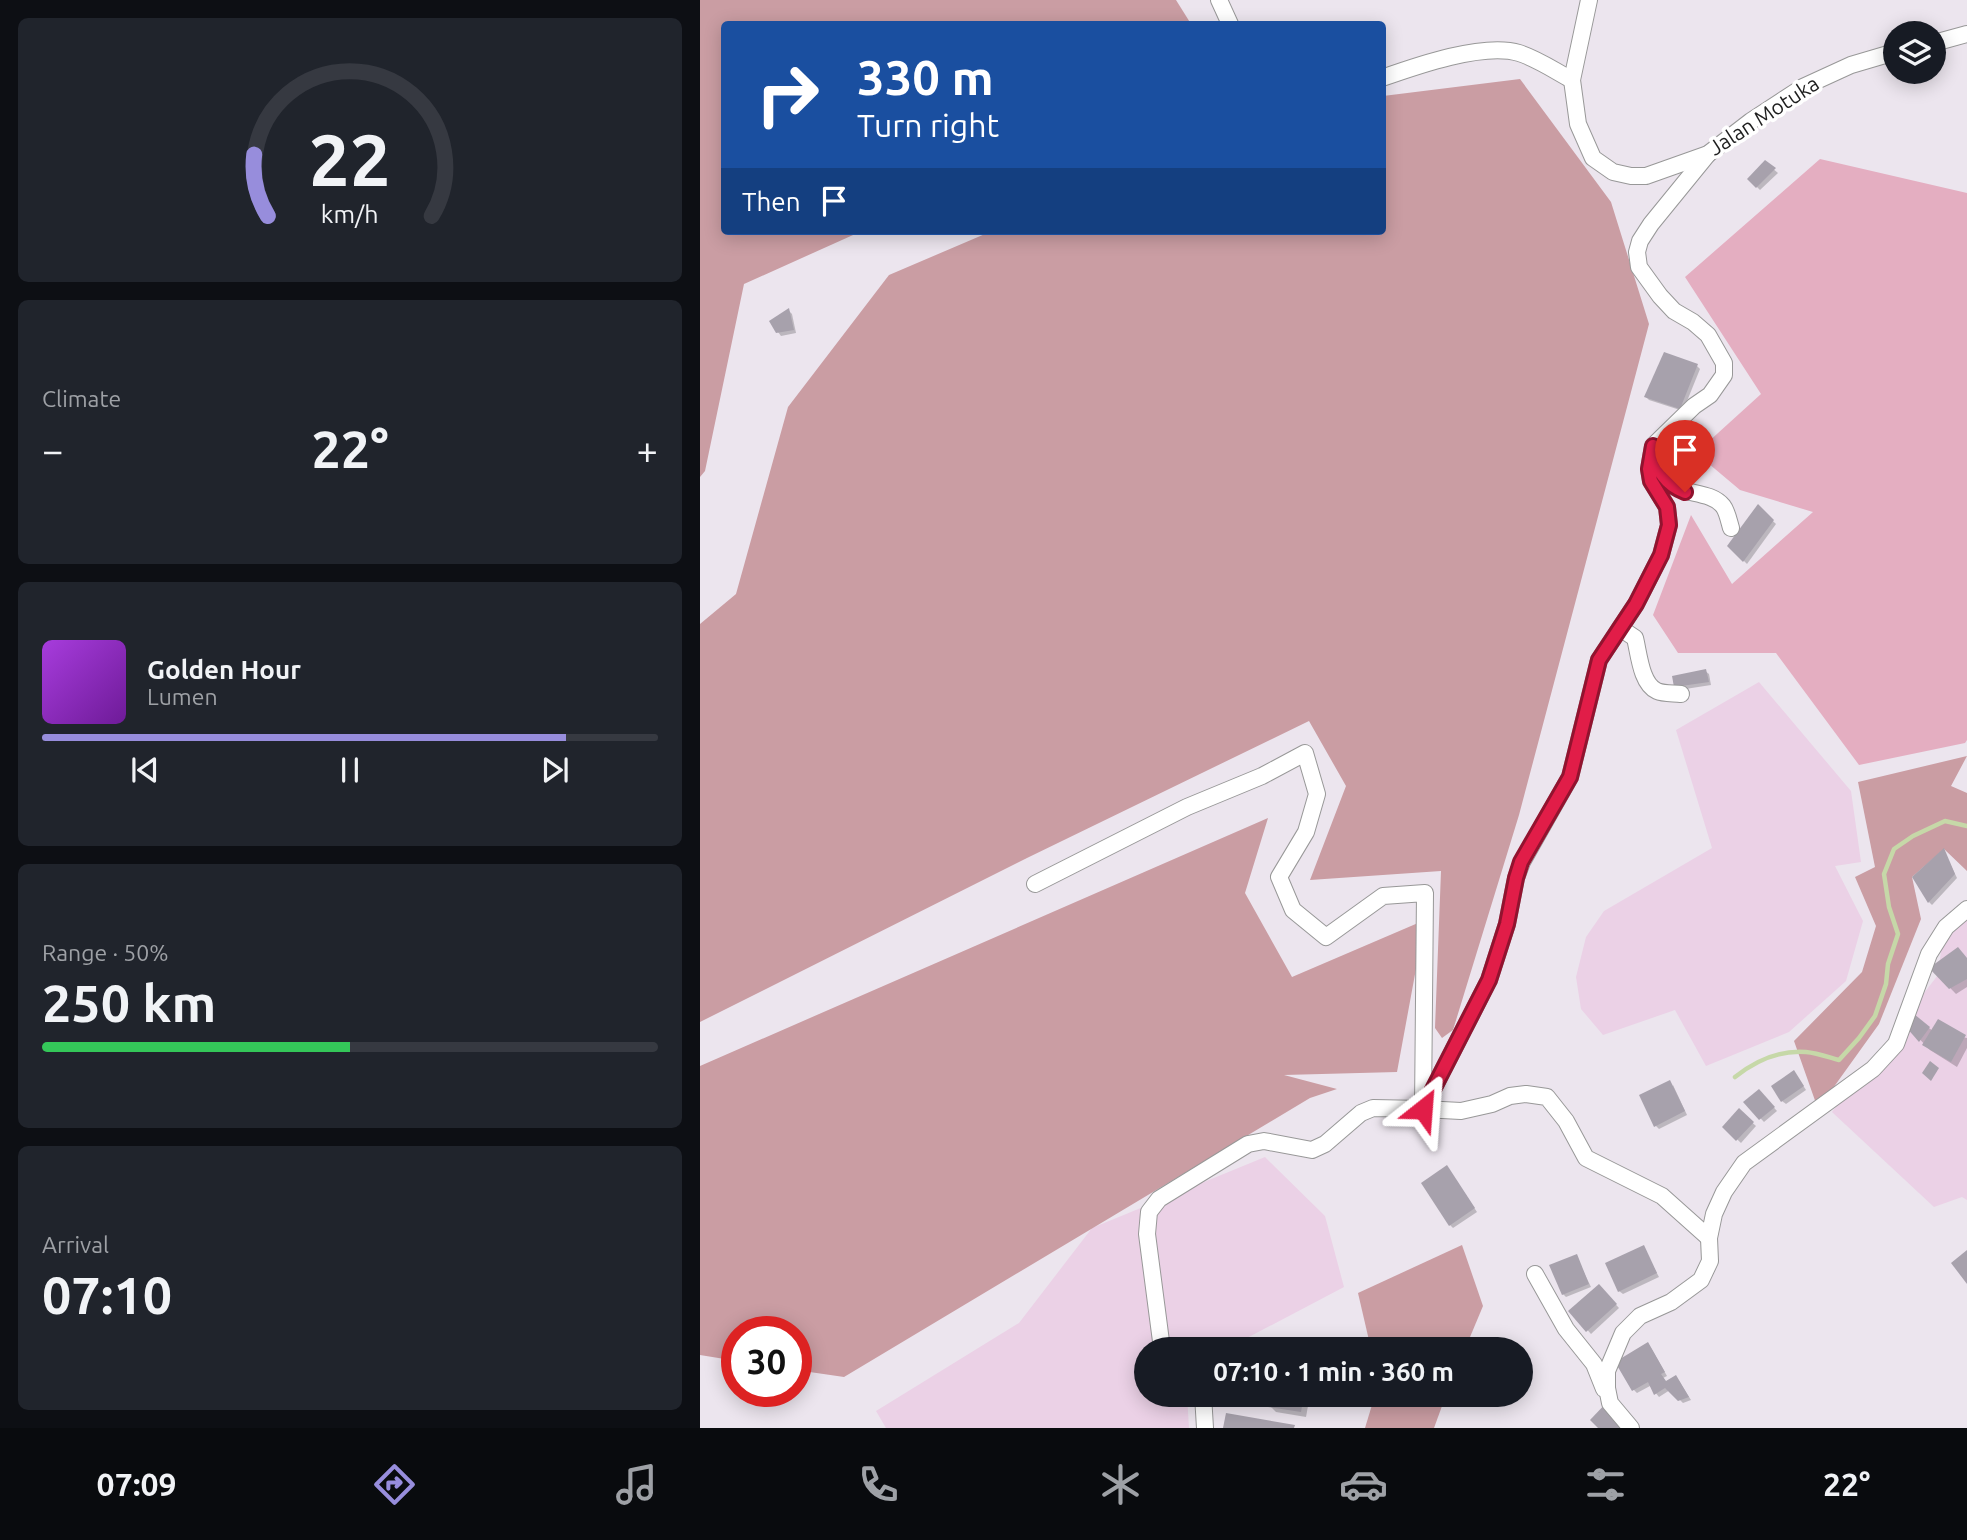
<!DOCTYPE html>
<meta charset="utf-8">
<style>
body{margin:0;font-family:Ubuntu,sans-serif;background:#20242c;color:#f1f3f6;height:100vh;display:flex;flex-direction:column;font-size:26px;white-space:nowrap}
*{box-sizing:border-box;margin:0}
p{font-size:23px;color:#9ea1a6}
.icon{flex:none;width:38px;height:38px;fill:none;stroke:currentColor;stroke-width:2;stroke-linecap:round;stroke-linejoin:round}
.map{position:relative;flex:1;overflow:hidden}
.drawer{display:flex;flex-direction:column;gap:18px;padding:18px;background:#0d0f14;width:700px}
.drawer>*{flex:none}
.banner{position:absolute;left:21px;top:21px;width:665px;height:214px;border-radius:7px;box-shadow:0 4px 18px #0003;background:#1a4fa0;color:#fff;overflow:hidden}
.fabs{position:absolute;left:1183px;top:21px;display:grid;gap:14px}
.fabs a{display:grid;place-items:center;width:63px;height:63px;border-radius:50%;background:#171b24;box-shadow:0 4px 18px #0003;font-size:35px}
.speed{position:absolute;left:21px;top:1316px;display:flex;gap:14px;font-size:35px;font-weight:700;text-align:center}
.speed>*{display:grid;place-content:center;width:91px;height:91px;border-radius:50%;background:#171b24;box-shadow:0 4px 18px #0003;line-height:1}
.speed .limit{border:10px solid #d22;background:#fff;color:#111}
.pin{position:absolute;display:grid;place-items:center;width:60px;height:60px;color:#fff;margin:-72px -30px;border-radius:50% 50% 50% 0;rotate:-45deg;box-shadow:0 0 7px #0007}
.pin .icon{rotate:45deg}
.me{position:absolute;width:77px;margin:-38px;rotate:28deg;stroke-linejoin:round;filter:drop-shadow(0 0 5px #0008)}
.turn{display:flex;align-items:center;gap:24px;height:147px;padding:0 21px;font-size:32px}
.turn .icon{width:91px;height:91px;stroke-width:2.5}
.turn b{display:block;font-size:49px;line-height:60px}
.then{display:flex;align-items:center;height:66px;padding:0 21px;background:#0003;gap:14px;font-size:26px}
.big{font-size:52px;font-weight:700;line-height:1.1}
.drawer .tile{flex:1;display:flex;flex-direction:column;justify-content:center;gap:10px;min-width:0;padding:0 24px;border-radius:10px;background:#20242c}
.drawer .dial{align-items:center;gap:0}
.dial svg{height:182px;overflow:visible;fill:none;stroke:#363941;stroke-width:7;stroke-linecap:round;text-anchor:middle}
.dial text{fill:#f1f3f6;stroke:none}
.song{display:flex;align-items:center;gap:21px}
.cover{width:84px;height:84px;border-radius:10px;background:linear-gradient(135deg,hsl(280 70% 55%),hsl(280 70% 35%))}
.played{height:7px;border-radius:4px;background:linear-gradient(90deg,#978ddc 85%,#363941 85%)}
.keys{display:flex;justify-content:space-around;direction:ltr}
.heat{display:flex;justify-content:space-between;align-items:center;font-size:38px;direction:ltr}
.charge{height:10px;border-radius:5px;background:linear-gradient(90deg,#34c759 50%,#363941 0)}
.trip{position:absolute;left:434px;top:1337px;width:399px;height:70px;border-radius:35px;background:#171b24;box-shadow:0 4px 18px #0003;font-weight:700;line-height:70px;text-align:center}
.dock{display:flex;height:112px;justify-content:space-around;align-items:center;background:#090b0e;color:#9ea1a6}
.dock .icon{width:49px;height:49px}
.dock .on{color:#978ddc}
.dock b{font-size:32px;color:#f1f3f6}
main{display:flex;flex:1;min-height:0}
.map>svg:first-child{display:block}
</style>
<main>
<section class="drawer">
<div class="tile dial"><svg viewBox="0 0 100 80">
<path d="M14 69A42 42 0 1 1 86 69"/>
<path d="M14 69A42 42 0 0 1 8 42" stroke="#978ddc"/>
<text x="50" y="56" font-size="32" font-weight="700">22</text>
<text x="50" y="72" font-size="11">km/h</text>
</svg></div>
<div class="tile"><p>Climate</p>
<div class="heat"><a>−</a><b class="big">22°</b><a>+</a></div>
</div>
<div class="tile">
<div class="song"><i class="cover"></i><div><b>Golden Hour</b><p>Lumen</p></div></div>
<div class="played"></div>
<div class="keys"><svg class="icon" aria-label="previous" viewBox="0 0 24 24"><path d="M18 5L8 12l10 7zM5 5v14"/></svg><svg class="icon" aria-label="pause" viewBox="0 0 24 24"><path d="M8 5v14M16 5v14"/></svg><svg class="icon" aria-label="next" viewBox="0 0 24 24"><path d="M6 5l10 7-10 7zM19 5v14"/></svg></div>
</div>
<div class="tile"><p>Range · 50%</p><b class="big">250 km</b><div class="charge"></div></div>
<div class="tile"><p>Arrival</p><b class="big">07:10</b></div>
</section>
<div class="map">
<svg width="1267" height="1428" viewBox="0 0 1267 1428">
<rect width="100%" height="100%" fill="#ece5ee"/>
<g fill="#ebd1e6">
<polygon points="1059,682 1151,791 1161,862 1135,866 1163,921 1146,981 1089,1032 1006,1066 975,1010 903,1035 881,1009 876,977 886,937 904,911 1012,848 976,730"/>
<polygon points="1267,908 1267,1200 1262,1197 1234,1207 1132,1112 1238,975 1242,943"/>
<polygon points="565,1157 625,1216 644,1287 526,1349 446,1349 446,1395 487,1395 489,1428 186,1428 176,1411 319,1323 392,1228"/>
</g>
<polygon fill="#e4aec1" points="1120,159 1267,193 1267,740 1265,743 1159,765 1076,653 978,653 953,615 991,515 1032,584 1113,512 1040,490 996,453 1061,394 985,277"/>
<g fill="#ca9da3">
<polygon points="0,0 476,0 491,24 24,24 24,231 162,231 44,284 5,471 0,477"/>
<polygon points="820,79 911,202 949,324 819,815 753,1030 742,1038 735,1028 741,871 610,880 646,786 609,721 327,858 0,1022 0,624 36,594 88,407 189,275 292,231 682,231 683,96"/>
<polygon points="1267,756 1251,786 1267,793 1267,871 1244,849 1212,877 1221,919 1179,1024 1118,1109 1094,1041 1162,972 1176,926 1155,877 1175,867 1158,782"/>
<polygon points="568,818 545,893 592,977 725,920 697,1072 584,1075 637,1089 610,1098 144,1377 96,1370 96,1332 37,1332 37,1361 0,1355 0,1066"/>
<polygon points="762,1245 783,1306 765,1349 671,1349 658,1293"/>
<polygon points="675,1395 746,1395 734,1428 665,1428"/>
</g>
<g fill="#0003">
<polygon points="1065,162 1078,173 1060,190 1049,179"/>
<polygon points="89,311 92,314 96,333 81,336 78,332"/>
<polygon points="997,366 1000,369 983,411 949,400 946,397"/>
<polygon points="1058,507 1076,524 1047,564 1029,546"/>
<polygon points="1005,671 1009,674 1011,685 979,690 976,686"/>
<polygon points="1244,851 1257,878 1232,905 1229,902"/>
<polygon points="1267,959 1267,987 1256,994 1231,968"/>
<polygon points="1214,1017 1233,1031 1267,1038 1267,1048 1257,1067 1230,1050 1208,1027"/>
<polygon points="1097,1076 1106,1090 1086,1104 1082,1101"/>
<polygon points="973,1085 987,1115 959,1129 956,1126"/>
<polygon points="1059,1091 1077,1111 1064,1122 1046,1103"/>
<polygon points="1039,1111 1056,1126 1041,1143 1024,1127"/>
<polygon points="750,1171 777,1212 753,1228 750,1225"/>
<polygon points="943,1247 959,1277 923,1294 919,1291"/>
<polygon points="876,1256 891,1287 866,1297 863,1294"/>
<polygon points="899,1286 919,1308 891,1334 871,1311"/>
<polygon points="951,1348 967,1376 963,1378 966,1383 979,1381 991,1400 983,1403 970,1390 959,1397 950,1386 937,1393 934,1390 917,1362"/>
<polygon points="572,1395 610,1395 606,1417 576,1412 570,1406"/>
</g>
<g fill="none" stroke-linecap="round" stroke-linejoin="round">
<path stroke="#c6d8a8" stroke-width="4.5" d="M 1035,1077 C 1055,1061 1080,1050 1106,1052 C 1117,1053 1128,1057 1139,1060 L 1159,1038 L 1175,1016 L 1186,984 L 1188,964 L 1198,934 L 1189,907 L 1184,874 L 1194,849 L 1213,836 L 1245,821 L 1267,826"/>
</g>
<g fill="#a7a1ac">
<polygon points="1065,160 1076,168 1056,188 1047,179"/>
<polygon points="89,308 94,330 76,333 69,321"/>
<polygon points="964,352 998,364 980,409 944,397"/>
<polygon points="1058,504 1074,520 1043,562 1027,546"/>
<polygon points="1006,669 1009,682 974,687 972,676"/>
<polygon points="1244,848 1255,874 1228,903 1212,877"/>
<polygon points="1258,947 1267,958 1267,979 1249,989 1229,968"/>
<polygon points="1214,1014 1230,1027 1219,1042 1206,1027"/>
<polygon points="1238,1019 1266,1035 1251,1062 1222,1045"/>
<polygon points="1230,1061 1239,1068 1231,1081 1222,1073"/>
<polygon points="1094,1070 1104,1086 1081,1102 1071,1086"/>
<polygon points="970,1080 985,1111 954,1127 939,1095"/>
<polygon points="1059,1089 1075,1107 1059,1120 1043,1102"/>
<polygon points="1039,1108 1054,1122 1036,1141 1022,1127"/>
<polygon points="747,1165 775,1208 749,1226 721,1183"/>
<polygon points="944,1245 957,1273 918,1292 905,1263"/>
<polygon points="1267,1250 1267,1284 1251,1263"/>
<polygon points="877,1254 889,1284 862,1295 849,1265"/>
<polygon points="899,1284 917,1304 886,1332 868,1311"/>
<polygon points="948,1342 965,1372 961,1374 966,1381 976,1375 989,1397 978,1401 965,1388 954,1395 948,1382 932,1391 915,1362"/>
<polygon points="570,1395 604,1395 601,1412 568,1407"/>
<polygon points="910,1399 926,1428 898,1428 890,1420"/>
<polygon points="526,1413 595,1425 594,1428 523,1428"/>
</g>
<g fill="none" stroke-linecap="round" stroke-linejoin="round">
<defs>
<g id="minor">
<polyline points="519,0 530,24"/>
<polyline points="889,0 872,80 878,124 893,158 913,172 931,176 946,176 1008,154 1051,121 1103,87 1151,65 1195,52"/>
<polyline points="1234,43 1267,34"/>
<path d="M 682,78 C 716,66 784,42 819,53 C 838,59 855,71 872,80"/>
<path d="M 954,456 C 959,503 1005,484 1023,506 C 1027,511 1029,521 1031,528"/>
<path d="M 920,628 L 935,638 C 939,654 941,684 957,691 C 964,694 974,693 981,694"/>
<polyline points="335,884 487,807 562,776 605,753 617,794 606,832 579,877 593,910 626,937 683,896 725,893 723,1109 761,1111 792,1104 810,1096 826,1094 847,1097 866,1121 886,1158 962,1196 1009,1238"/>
<polyline points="835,1274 866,1329 894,1364 904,1389"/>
<polyline points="462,1349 447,1234 449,1212 459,1199 548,1144 564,1141 612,1150 625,1144 661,1113 673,1108 723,1109 789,980 807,924 816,878 822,862 870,777 899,660 936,604 961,555 969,525 967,507 951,481 949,469 953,446 994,406 1010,395 1024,375 1024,363 1008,335 993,322 974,311 960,296 939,267 937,252 940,241 951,224 1008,154"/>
<polyline points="503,1395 505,1428"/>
<polyline points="931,1428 910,1403 907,1388 907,1371 923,1333 940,1316 971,1302 1001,1280 1010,1261 1009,1238 1014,1214 1024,1192 1044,1163 1173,1069 1196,1044 1229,954 1246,927 1267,909"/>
</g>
</defs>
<use href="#minor" stroke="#989898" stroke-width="18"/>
<use href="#minor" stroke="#fff" stroke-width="16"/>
</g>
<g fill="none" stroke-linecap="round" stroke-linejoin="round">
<defs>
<path id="route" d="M 723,1109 L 789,980 L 807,924 L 816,878 L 821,862 L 870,777 L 899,660 L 936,604 L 961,555 L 969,525 L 967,507 L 951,481 L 949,469 L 953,446 C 955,468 964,484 985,492"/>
</defs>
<use href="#route" stroke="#92132f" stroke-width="18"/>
<use href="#route" stroke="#e11d48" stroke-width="12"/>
</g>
<g text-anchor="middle" stroke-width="7" stroke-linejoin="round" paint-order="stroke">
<g font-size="21" fill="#1e1e1e" stroke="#fff">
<text transform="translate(1064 116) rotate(-33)" y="7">Jalan Motuka</text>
</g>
</g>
</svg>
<div class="fabs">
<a><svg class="icon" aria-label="layers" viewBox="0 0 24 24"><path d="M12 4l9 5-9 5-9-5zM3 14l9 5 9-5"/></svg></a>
</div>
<div class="speed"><div class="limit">30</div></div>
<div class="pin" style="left:985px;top:492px;background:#d93025"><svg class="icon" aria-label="arrive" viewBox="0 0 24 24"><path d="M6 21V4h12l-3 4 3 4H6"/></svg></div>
<svg class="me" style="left:723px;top:1109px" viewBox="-20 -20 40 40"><path d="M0-17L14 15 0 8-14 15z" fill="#e11d48" stroke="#fff" stroke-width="4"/></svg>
<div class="trip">07:10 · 1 min · 360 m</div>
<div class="banner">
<div class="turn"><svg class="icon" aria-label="right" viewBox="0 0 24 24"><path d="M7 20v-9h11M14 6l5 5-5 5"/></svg><div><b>330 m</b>Turn right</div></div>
<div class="then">Then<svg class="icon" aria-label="arrive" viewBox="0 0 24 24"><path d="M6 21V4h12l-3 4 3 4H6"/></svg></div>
</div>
</div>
</main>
<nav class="dock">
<b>07:09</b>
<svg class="icon on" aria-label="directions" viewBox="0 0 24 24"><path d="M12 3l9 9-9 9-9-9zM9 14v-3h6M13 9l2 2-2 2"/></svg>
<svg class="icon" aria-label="music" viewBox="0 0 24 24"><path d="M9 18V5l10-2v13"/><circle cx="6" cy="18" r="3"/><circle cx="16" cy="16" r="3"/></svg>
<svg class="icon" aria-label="phone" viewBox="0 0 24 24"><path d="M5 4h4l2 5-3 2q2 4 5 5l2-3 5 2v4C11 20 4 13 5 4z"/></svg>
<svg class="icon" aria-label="climate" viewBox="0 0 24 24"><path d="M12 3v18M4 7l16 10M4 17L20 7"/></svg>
<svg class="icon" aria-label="car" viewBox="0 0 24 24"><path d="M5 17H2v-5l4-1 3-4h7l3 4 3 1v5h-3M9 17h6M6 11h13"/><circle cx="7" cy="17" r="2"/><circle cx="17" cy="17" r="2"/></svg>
<svg class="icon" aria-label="filters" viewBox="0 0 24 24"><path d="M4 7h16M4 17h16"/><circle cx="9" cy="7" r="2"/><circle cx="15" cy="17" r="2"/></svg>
<b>22°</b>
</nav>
